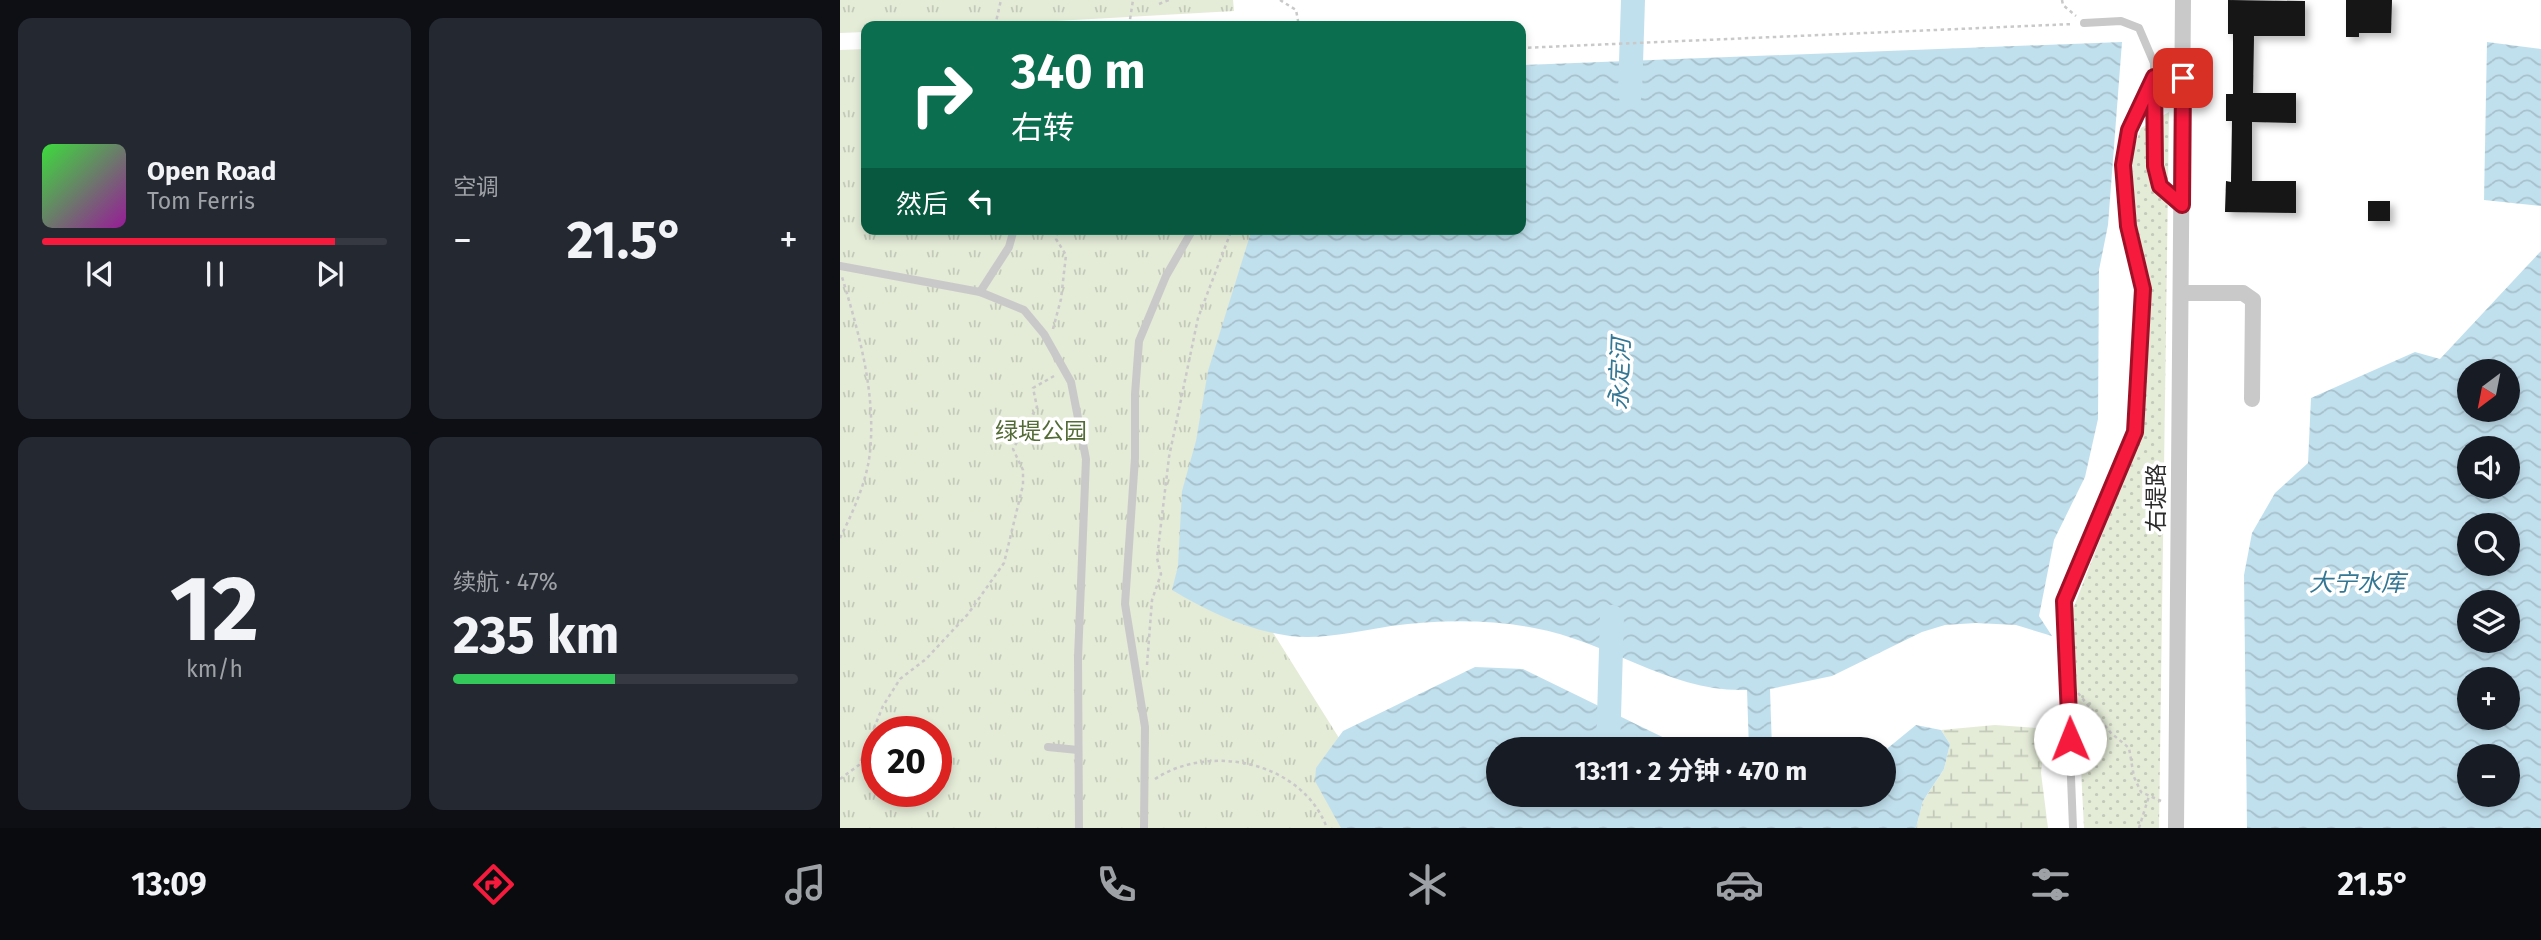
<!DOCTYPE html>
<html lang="zh">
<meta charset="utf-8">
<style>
body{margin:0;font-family:"Fira Sans","Noto Sans SC",sans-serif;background:#242831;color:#f1f3f6;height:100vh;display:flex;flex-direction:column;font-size:26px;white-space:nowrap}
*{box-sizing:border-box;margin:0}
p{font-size:23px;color:#9ea1a6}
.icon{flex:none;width:38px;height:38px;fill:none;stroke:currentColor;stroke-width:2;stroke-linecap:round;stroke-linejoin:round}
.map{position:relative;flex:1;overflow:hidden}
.panel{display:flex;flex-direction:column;gap:18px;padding:18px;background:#0d0f14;width:840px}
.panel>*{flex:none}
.banner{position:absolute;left:21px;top:21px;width:665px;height:214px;border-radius:14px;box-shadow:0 4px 10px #0003;background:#0b6e4f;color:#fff;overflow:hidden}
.needle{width:46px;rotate:212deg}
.buttons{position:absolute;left:1617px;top:359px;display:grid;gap:14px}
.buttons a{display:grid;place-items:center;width:63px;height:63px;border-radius:50%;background:#171b24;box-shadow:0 4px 10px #0003;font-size:35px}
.speed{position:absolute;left:21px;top:716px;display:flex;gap:14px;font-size:35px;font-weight:700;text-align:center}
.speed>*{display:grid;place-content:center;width:91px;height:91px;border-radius:50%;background:#171b24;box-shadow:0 4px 10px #0003;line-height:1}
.speed .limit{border:10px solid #d22;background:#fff;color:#111}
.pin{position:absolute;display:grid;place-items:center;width:60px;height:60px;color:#fff;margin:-30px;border-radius:14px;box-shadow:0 4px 10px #0006}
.me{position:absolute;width:77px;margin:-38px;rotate:359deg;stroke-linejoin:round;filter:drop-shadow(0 0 5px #0008)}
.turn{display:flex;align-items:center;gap:24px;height:147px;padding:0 35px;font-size:32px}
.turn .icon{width:91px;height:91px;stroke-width:2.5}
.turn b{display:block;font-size:49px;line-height:60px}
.then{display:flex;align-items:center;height:66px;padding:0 35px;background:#0003;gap:14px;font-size:26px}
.big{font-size:52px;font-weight:700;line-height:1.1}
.panel .widget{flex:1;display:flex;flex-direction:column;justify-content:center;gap:10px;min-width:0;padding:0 24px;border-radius:14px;background:#242831}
.panel .dial{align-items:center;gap:0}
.dial b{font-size:91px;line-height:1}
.song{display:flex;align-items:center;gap:21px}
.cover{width:84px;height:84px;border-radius:10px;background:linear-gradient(135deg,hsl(120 70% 55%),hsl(300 70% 35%))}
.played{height:7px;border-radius:4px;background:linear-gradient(90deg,#f61a3d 85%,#363941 85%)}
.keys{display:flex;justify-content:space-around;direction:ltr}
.heat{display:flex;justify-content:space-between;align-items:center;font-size:38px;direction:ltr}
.charge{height:10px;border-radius:5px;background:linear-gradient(90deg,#34c759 47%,#363941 0)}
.panel .tiles{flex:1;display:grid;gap:18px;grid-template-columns:repeat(2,1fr)}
.trip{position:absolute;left:646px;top:737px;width:410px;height:70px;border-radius:35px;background:#171b24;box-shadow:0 4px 10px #0003;font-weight:700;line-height:70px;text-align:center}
.dock{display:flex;height:112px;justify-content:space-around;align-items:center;background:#090b0e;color:#9ea1a6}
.dock .icon{width:49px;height:49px}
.dock .on{color:#f61a3d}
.dock b{font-size:32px;color:#f1f3f6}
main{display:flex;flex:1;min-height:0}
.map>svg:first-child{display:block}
</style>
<main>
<section class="panel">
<div class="tiles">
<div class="widget">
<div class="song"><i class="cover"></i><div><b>Open Road</b><p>Tom Ferris</p></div></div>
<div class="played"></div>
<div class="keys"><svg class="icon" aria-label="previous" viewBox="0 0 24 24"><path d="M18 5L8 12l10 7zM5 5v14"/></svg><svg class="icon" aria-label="pause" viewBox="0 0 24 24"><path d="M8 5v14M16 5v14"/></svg><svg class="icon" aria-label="next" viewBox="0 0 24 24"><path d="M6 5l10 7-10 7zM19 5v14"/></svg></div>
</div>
<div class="widget"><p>空调</p>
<div class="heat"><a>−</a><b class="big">21.5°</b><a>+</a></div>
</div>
<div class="widget dial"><b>12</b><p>km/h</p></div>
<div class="widget"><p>续航 · 47%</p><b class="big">235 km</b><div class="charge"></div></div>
</div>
</section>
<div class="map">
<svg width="1701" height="828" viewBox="0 0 1701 828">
<defs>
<pattern id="grass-dots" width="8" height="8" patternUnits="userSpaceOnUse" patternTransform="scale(1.75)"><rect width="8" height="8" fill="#e4ebd7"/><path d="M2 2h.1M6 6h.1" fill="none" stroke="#c4cab9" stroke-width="1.8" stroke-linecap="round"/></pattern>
<pattern id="wetland-marsh" width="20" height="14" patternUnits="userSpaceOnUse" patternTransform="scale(1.75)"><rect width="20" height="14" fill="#e4ebd7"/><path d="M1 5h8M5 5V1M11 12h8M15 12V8" fill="none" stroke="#c4cab9"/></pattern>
<pattern id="park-tufts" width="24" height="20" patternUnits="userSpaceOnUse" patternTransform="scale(1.75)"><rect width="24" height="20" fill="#e4ebd7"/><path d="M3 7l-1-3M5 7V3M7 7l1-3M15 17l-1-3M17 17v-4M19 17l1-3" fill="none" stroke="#c4cab9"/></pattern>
<pattern id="water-waves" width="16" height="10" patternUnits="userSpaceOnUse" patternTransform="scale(1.75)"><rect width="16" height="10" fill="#c1e0ee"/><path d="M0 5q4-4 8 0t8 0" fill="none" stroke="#a6c0cc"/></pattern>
<filter id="shadow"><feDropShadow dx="4.5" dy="4.5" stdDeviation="3.5" flood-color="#0004"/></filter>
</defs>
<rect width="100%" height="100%" fill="#fff"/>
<polygon fill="url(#grass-dots)" points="1329,112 1319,828 1244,828 1233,609 1301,434 1309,285 1295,228 1292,153 1301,128"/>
<polygon fill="url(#wetland-marsh)" points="1155,725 1196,728 1204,742 1201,773 1208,828 1076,828 1083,801 1104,769 1110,744 1101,730"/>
<g fill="url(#park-tufts)" fill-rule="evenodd">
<polygon points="0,0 393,0 394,11 127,26 26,26 26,32 0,33"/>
<path d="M 26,49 L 26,229 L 462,229 L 380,548 L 514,762 L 515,828 L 0,828 L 0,50 ZM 37,732 L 96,732 L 96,791 L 37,791 Z"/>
</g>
<g fill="url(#water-waves)" fill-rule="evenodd">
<path d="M 1282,42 L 1268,225 L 1259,270 L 1258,419 L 1245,477 L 1214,540 L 1199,616 L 1212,636 L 1176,625 L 1136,623 L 1105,625 L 1082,632 L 992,676 L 930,689 L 932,749 L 909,749 L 907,690 C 831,693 768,641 694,628 C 647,619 598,620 551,626 C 519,631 483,640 450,636 C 407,630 369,612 332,590 L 338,566 L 342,491 L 356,441 L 368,371 L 412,229 L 681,229 L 681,65 Z"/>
<polygon points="1647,42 1701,49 1701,206 1644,200"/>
<path d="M 1701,251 L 1701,828 L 1407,828 L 1404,575 L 1412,533 L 1435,493 L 1468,463 L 1471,398 L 1575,352 L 1600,359 ZM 1629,371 L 1668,371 L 1668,410 L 1629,410 ZM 1629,448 L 1668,448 L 1668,486 L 1629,486 ZM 1629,525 L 1668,525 L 1668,564 L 1629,564 ZM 1629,602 L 1668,602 L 1668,640 L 1629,640 ZM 1629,679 L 1668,679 L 1668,718 L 1629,718 ZM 1629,756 L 1668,756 L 1668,794 L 1629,794 Z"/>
<polygon points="635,667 683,669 847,749 658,749 658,794 1043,794 1043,752 1076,725 1101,730 1110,744 1104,769 1083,801 1076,828 501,828 475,781 476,768 503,731"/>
</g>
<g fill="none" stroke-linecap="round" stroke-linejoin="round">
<g stroke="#c1e0ee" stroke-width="24">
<polyline points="790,94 793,0"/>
<polyline points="768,749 772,617"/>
</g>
</g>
<g fill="#131313" filter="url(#shadow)">
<polygon points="1388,0 1465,1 1465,36 1414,36 1413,93 1456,93 1456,123 1412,122 1412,181 1456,181 1456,213 1385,212 1386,181 1391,182 1392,121 1386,121 1386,94 1393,94 1393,34 1388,34"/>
<polygon points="1506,0 1552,0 1551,33 1519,33 1519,37 1506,37"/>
<rect x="1528" y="201" width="22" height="20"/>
</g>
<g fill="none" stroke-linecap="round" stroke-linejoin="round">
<g stroke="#c9c9c9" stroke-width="2.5" stroke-dasharray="3.5 3.5" stroke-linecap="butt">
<polyline points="440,0 456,10 459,26"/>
<polyline points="1222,0 1223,5 1236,16"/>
<polyline points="319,4 329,0"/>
<polyline points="155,26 161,0"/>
<polyline points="289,26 293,0"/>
<polyline points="681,48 1233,24"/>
<polyline points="213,329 221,299 226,255 216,239 218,229"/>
<path d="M 0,538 C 13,512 27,481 30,452 C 36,393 19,333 2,277"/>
<polyline points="307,665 312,600 321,574 317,558 329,457 358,318 392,229"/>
<polyline points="1238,693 1271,733 1289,748 1294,777 1301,792 1321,801"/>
<polyline points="0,779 19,765 43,706 60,679 86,659 128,614 164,563 183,485 183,470 173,449 197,407 193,388 214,376"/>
<path d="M 315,779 C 369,743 462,761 487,828"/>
<polyline points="1299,828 1309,796"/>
</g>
<g stroke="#c9c9c9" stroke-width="8">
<polyline points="1244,23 1281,21 1299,28 1314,63 1315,166 1320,186 1341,204"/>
<polyline points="0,266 140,292 184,310 204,334 231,382 246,459 238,658 239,828"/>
<polyline points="140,292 169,247 174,229"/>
<polyline points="208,747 238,750"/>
<polyline points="304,828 305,727 285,604 295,458 295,394 299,341 326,276 353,229"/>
<polyline points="1233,828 1224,601 1295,432 1303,289 1288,227 1283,165 1289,130 1314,77"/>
</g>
<g stroke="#c9c9c9" stroke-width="16">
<polyline points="1341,293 1403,293 1413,300 1412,399"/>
<polyline points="1336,828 1343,0"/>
</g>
</g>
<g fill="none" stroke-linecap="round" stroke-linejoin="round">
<defs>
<polyline id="route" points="1230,739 1224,601 1295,432 1303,289 1288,226 1283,165 1289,130 1314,77 1315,166 1320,186 1342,205 1343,78"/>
</defs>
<use href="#route" stroke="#a01128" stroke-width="18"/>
<use href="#route" stroke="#f61a3d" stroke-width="12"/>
</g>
<g text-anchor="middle" stroke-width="7" stroke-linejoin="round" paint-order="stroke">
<g font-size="23" fill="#536b35" stroke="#fff">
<text x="201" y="439">绿堤公园</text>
</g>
<g font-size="23" fill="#2c2c2c" stroke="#fff">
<text transform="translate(1316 498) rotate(-90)" y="8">右堤路</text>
</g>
<g font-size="24" font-style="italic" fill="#337794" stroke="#fff">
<text transform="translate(780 374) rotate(-88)" y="8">永定河</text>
<text x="1517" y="591">大宁水库</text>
</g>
</g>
</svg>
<div class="buttons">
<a><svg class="needle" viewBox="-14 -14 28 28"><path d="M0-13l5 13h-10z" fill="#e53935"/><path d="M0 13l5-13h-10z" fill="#9ea1a6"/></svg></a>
<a><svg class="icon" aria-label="sound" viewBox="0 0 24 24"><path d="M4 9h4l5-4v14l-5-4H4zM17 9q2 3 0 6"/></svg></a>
<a><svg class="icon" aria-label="search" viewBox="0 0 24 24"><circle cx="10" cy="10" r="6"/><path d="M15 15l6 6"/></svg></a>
<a><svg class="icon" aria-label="layers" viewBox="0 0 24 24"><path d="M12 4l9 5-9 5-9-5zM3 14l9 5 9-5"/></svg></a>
<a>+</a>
<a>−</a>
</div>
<div class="speed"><div class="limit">20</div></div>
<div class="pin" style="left:1343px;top:78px;background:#d93025"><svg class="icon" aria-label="arrive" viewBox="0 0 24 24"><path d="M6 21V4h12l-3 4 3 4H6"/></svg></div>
<svg class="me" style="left:1230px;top:739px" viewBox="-20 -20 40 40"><circle r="19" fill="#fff"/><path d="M0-13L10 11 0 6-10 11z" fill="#f61a3d"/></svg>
<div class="trip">13:11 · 2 分钟 · 470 m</div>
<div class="banner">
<div class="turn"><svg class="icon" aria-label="right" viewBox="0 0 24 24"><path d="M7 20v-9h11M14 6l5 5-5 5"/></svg><div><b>340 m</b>右转</div></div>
<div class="then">然后<svg class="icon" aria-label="left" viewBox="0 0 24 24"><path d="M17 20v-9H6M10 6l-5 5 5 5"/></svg></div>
</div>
</div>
</main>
<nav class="dock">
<b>13:09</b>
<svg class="icon on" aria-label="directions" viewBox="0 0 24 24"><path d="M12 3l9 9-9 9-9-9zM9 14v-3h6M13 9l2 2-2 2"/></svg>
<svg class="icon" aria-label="music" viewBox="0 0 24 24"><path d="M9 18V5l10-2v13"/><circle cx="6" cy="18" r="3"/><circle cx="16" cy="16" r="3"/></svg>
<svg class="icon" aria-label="phone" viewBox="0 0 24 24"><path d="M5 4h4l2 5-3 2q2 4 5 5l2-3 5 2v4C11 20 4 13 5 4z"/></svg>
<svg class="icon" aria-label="climate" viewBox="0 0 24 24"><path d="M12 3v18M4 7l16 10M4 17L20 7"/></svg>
<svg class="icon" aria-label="car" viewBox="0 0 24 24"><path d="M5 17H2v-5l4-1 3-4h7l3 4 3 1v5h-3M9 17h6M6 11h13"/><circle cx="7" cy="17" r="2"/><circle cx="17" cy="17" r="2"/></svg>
<svg class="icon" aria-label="filters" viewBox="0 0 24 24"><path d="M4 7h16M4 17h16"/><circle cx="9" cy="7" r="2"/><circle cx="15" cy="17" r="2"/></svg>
<b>21.5°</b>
</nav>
